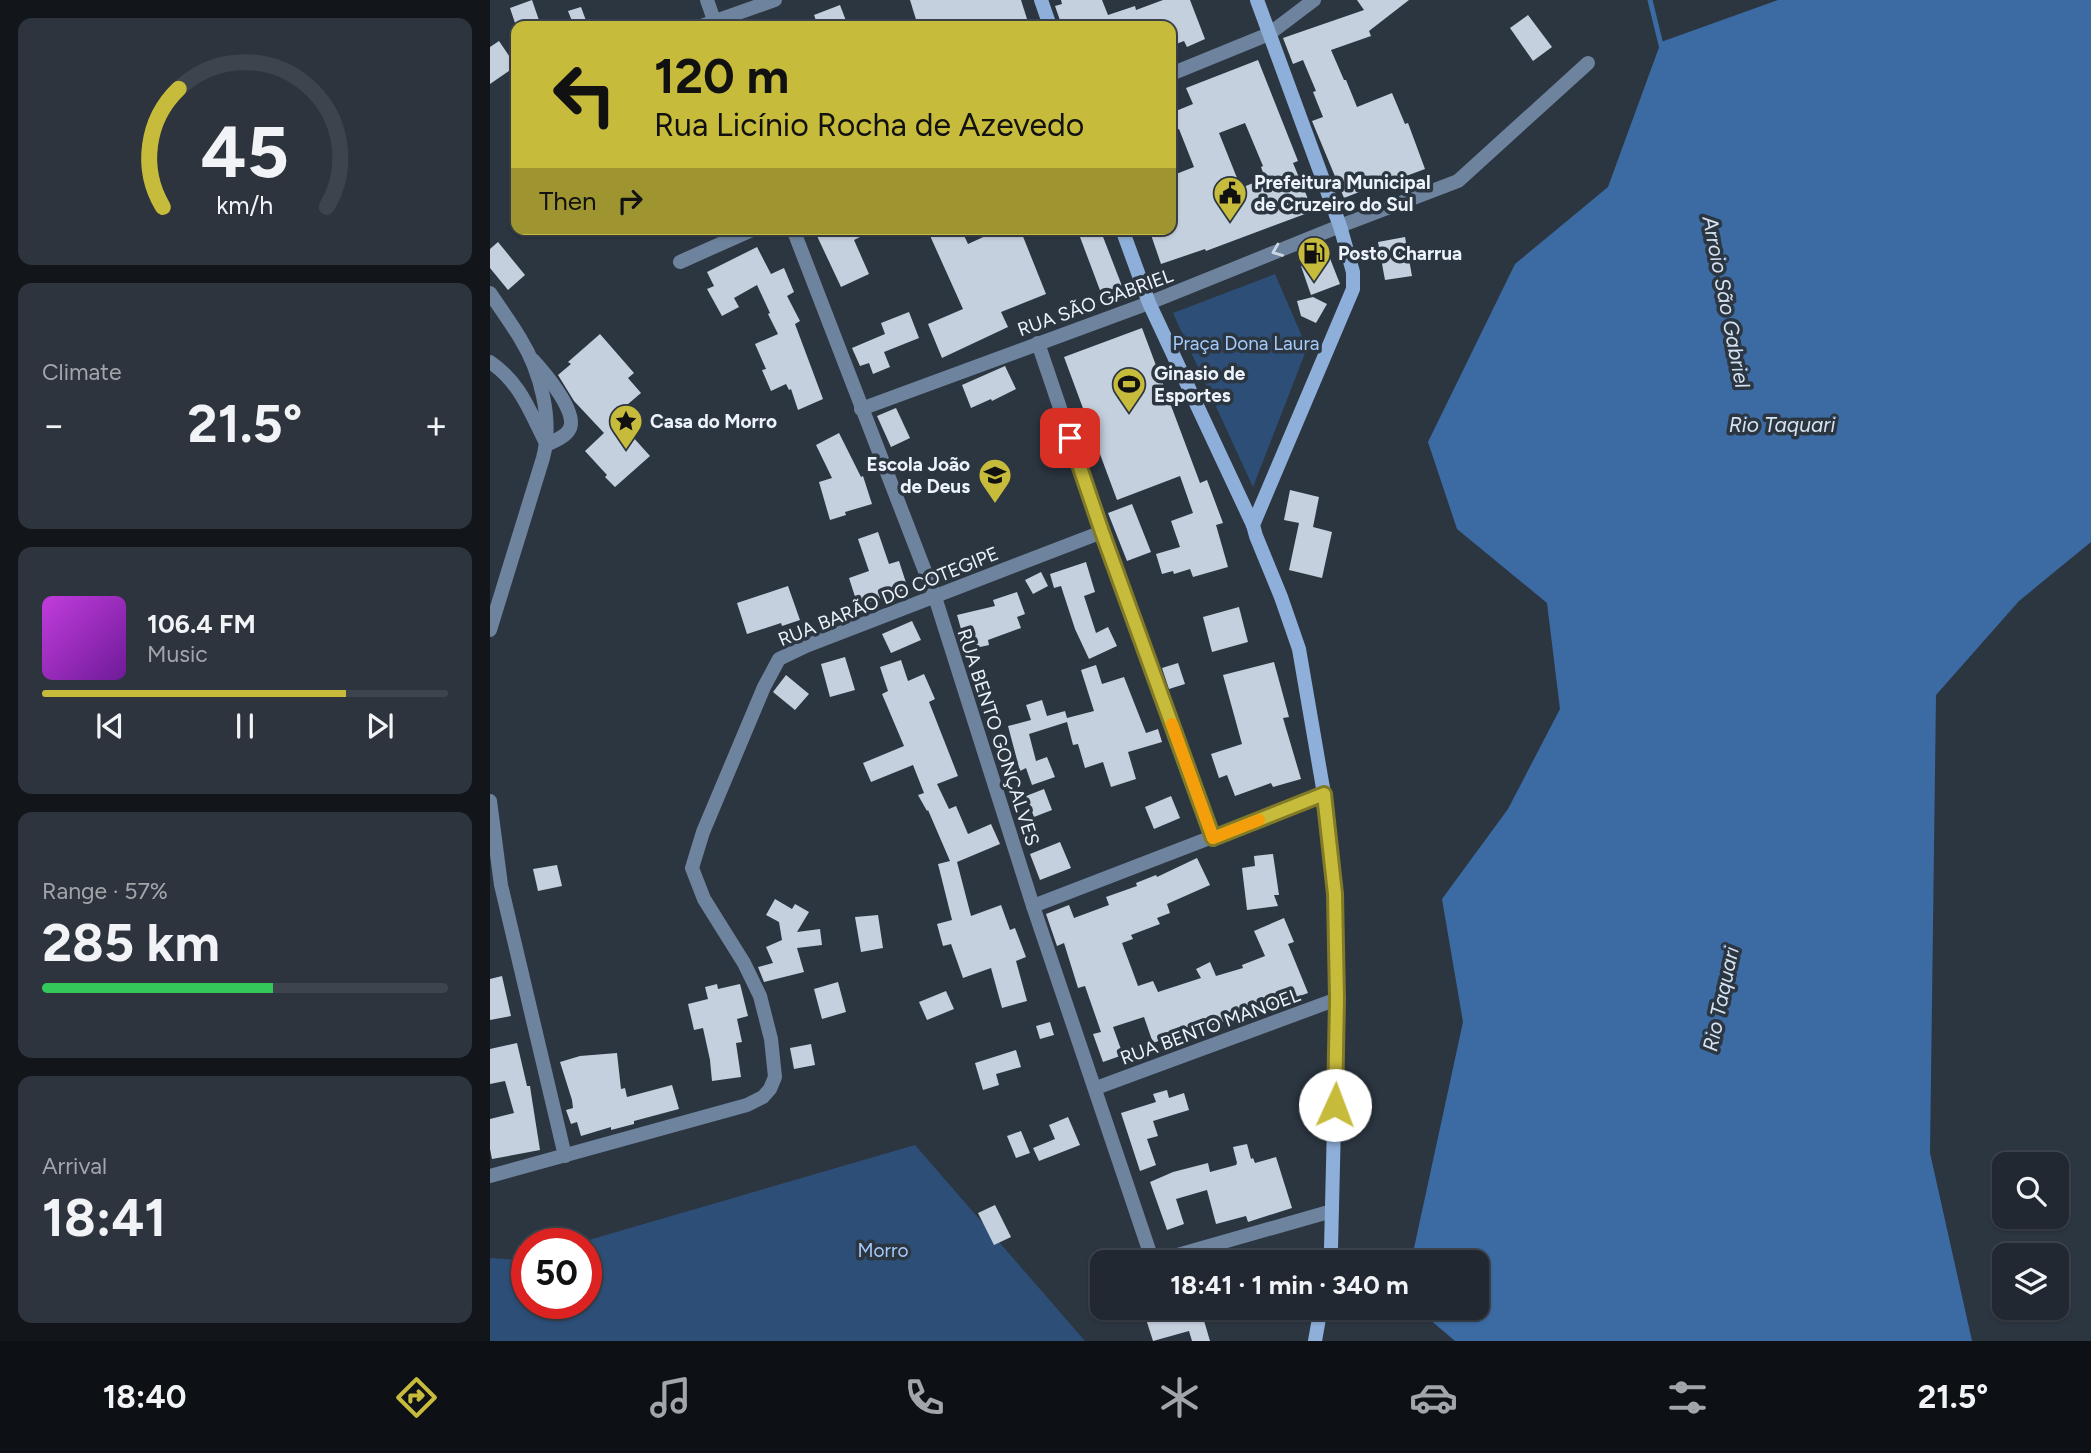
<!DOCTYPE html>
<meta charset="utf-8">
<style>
body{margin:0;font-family:Figtree,sans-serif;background:#2d343d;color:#f1f3f6;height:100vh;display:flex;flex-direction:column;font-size:26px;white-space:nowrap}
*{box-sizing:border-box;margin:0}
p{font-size:23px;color:#a2a6ab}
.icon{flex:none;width:38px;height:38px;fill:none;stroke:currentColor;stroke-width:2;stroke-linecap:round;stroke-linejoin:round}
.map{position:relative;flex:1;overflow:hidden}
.drawer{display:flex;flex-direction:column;gap:18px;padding:18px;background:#12161b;width:490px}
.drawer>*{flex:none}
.banner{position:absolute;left:21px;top:21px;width:665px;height:214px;border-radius:14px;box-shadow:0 2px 5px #0004,0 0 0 2px #3e444d;background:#c7bb3c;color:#111;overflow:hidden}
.tools{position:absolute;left:1502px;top:1152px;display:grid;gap:14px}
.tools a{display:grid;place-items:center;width:77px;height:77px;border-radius:14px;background:#212831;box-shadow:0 2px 5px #0004,0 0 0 2px #3e444d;font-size:35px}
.speed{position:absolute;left:21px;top:1228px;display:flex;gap:14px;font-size:35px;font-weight:700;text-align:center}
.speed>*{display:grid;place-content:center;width:91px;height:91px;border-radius:50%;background:#212831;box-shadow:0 2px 5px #0004,0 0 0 2px #3e444d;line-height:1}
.speed .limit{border:10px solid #d22;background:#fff;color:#111}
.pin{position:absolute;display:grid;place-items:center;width:60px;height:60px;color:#fff;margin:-30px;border-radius:14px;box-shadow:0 4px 10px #0006}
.me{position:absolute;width:77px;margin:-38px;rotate:2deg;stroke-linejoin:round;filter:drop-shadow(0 0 5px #0008)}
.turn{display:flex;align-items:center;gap:24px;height:147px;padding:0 28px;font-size:32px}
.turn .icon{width:91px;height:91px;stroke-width:2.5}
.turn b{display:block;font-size:49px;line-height:60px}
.then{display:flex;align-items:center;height:66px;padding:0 28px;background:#0003;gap:14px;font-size:26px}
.big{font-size:52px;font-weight:700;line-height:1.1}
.drawer .widget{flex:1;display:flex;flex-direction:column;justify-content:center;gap:10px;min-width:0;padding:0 24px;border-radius:14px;background:#2d343d}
.drawer .dial{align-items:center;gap:0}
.dial svg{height:182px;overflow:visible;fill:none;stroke:#3e444d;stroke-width:7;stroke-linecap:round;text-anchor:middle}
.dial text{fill:#f1f3f6;stroke:none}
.song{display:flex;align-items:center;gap:21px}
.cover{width:84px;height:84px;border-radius:10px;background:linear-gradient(135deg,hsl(290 70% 55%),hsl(280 70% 35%))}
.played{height:7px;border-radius:4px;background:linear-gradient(90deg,#c7bb3c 75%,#3e444d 75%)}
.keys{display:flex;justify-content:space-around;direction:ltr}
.heat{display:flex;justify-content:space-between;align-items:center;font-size:38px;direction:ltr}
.charge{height:10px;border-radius:5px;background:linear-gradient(90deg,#34c759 57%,#3e444d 0)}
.trip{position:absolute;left:600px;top:1250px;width:399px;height:70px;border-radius:14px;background:#212831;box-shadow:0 2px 5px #0004,0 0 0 2px #3e444d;font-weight:700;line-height:70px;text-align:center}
.tabs{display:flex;height:112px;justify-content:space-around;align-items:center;background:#0d1014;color:#a2a6ab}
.tabs .icon{width:49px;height:49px}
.tabs .on{color:#c7bb3c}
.tabs b{font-size:32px;color:#f1f3f6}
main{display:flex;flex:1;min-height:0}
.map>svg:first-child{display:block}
</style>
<main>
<section class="drawer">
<div class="widget dial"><svg viewBox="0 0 100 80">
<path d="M14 69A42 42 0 1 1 86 69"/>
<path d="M14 69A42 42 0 0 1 21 17" stroke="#c7bb3c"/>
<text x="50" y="56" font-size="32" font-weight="700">45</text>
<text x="50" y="72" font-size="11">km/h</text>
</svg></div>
<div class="widget"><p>Climate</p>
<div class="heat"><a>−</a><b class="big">21.5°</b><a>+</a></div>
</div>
<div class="widget">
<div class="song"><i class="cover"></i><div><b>106.4 FM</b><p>Music</p></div></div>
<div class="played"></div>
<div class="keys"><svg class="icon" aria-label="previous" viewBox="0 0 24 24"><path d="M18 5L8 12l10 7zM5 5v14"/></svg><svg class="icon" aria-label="pause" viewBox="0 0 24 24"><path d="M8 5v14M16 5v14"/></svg><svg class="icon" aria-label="next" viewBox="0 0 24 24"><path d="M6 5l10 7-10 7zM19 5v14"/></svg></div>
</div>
<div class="widget"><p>Range · 57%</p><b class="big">285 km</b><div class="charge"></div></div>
<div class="widget"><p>Arrival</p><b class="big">18:41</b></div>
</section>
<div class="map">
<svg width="1601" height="1341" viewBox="0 0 1601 1341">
<rect width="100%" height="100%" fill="#2c3641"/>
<g fill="#2d4e76">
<polygon points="785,274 817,348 763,487 683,313"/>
<polygon points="425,1145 595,1341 0,1341 0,1258 32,1260 37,1258 37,1304 96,1304 96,1244 85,1244"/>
</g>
<polygon fill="#3c6ba4" points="1288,0 1601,0 1601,542 1529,601 1446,695 1440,1153 1482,1341 965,1341 925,1307 987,1307 987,1262 921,1262 973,1022 952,899 1018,809 1070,709 1057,603 967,529 938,442 1025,264 1118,187 1171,42"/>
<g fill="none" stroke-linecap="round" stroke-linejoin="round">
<polyline stroke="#3c6ba4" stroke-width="5" points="1160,0 1172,49"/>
</g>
<g fill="#c5d0df" fill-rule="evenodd">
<polygon points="42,0 51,26 26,26 20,8"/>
<polygon points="420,0 531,0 537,19 515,26 428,26"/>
<polygon points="571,0 612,0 618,15 645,6 646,10 673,0 700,0 715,39 697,47 694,41 681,46 681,26 572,26 565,6 572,4"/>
<polygon points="867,0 919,0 879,31 881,36 841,50 854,80 856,80 867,107 902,93 915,124 918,123 935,169 908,179 907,177 854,198 822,121 833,117 823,92 826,91 813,60 803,64 793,38 874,10"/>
<polygon points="350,5 358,26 328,26 324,15"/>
<polygon points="91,7 98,26 84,26 78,11"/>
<polygon points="1038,15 1062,47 1043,61 1020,28"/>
<polygon points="9,41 26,66 0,84 0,47"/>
<path d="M 768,60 L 808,161 L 803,163 L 823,211 L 716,251 L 715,249 L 671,264 L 659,229 L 681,229 L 681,176 L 704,167 L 689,129 L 681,130 L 681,113 L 703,104 L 696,88 ZM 755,123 L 773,166 L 771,167 L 775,178 L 751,188 L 729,133 Z"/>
<polygon points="341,229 386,229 364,240 379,274 351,287 327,236"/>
<polygon points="437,229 471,229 478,244 502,233 500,229 530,229 556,294 511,312 518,327 452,358 438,324 473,309"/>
<polygon points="587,229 610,229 632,286 611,293"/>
<polygon points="915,237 922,276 895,280 888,242"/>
<polygon points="8,242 35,275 18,290 0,268 0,249"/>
<polygon points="267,247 281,274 294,268 304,292 297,296 310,321 305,324 333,399 308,410 301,389 299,390 296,384 281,391 272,370 276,369 265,344 288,334 278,314 280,313 267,285 244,298 249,307 232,316 217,289 224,286 217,272"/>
<polygon points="839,256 850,284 821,295 811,266"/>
<polygon points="823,297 837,304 826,323 811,316 807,301"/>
<polygon points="419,312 429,338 394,352 400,367 383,374 379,363 370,366 362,348 395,334 391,323"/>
<polygon points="652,328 710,483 717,480 733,523 726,525 738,567 703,577 700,569 684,574 683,571 672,574 666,554 690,547 681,521 703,513 690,476 627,500 574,357"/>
<polygon points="110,334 144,373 138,378 151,393 124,416 160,456 125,487 115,477 117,475 95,451 114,433 84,401 68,375 81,364 78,362"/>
<polygon points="515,366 526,389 502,401 501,399 481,408 472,385"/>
<polygon points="406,408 420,438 401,447 387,416"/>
<polygon points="349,433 371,477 373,476 382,504 355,512 356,515 340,520 329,482 342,478 326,445"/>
<polygon points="800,490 829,497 823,527 842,532 832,578 799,570 809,523 794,520"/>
<polygon points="642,504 661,552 637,561 618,513"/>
<polygon points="388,532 399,564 409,561 418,589 368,606 359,578 379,571 368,539"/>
<polygon points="596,562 605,592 594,596 606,633 618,627 627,646 599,659 585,629 571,586 564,588 560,574"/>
<polygon points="551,572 558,586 543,594 535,580"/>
<polygon points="298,586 310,620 292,626 291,623 257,634 247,603"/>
<polygon points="527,592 535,614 527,617 531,628 498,640 499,645 477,650 467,615 505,606 503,600"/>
<polygon points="749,607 758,642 722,652 713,617"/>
<polygon points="422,621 431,640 401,653 392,634"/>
<polygon points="355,657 365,690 340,697 331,664"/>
<polygon points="411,660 418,681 434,674 445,699 439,702 468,776 447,784 459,809 466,806 478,834 501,824 510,844 467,862 481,916 511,905 520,930 525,928 536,957 526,961 537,1001 512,1008 501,968 473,978 461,944 453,946 447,924 462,920 448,864 460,861 438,810 437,811 428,795 434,793 423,765 381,782 373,763 414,746 392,694 398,691 390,667"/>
<polygon points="784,662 799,717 793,718 811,779 783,787 781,783 745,796 737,775 729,778 721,754 752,744 733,675"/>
<polygon points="688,663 695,684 679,689 672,668"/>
<polygon points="606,665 612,684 634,677 656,733 668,729 672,742 638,752 646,779 621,787 613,762 595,768 588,744 583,745 577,722 539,734 546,761 557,757 565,777 542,785 536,768 530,771 518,726 541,720 536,705 552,700 557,716 575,711 577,718 604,711 591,670"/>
<polygon points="296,675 319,694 305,710 283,692"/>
<polygon points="554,789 562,810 544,817 536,796"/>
<polygon points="681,796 690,818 664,829 655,807"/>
<polygon points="570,842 581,868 550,880 540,854"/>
<polygon points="783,854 789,895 784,895 788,906 757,910 752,868 765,866 764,856"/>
<polygon points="707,858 720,885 677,904 680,913 667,918 670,924 641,935 643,939 632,943 648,986 663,981 668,992 711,978 706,969 720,962 726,976 753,968 752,965 775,956 764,931 794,918 804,942 798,944 818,993 777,1008 714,1028 713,1023 682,1032 683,1036 663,1043 654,1017 623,1027 633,1055 613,1062 603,1034 611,1032 595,986 588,988 574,943 567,946 556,914 579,905 584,918 619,905 616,897 647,886 646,883 666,875 667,877"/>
<polygon points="67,865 72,886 48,891 43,869"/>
<polygon points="285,899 302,909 305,904 319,912 307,932 330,929 332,945 307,948 314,972 274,982 268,967 283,963 276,947 292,940 289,922 276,915"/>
<polygon points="388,915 393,948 371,952 365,917"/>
<polygon points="12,976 21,1016 0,1020 0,979"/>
<polygon points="348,982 356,1012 332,1019 324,989"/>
<polygon points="227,984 228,989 250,984 258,1016 247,1019 252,1042 246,1043 251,1077 222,1081 220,1060 213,1028 204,1030 198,1004 218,999 215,987"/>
<polygon points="456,991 464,1009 437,1020 429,1002"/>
<polygon points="560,1022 564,1035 550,1039 546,1026"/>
<polygon points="27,1043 37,1086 40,1086 41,1093 50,1150 2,1159 0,1149 0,1119 24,1113 15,1081 0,1084 0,1049"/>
<polygon points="321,1044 325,1065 304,1069 300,1048"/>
<polygon points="526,1050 531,1067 506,1074 509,1085 493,1090 485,1063"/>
<polygon points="127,1053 131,1089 135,1088 137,1097 182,1085 189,1109 144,1121 144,1124 121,1130 121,1127 91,1136 87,1122 81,1124 76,1110 83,1108 82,1100 70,1062 90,1056"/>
<polygon points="677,1090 679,1098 694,1093 699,1110 663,1121 668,1136 657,1139 666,1165 650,1171 631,1113 666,1102 663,1094"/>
<polygon points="578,1117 590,1145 549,1161 543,1148 565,1139 559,1125"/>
<polygon points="531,1131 540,1153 526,1158 517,1136"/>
<polygon points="757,1144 761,1159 763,1158 765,1163 786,1157 802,1208 758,1222 756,1216 726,1224 717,1190 686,1199 694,1224 677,1230 660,1182 683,1172 718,1163 720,1172 746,1165 747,1163 743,1147"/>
<polygon points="505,1205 521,1237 504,1245 488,1213"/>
<polygon points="685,1307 710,1307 720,1341 702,1341 699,1331 663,1341 656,1319 663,1317 662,1313"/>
</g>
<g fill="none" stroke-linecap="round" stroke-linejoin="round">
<g stroke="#6e839e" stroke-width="14">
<polyline points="217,0 226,26"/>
<polyline points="211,26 285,0"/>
<polyline points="681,74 779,34 824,0"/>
<polyline points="303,229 445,597 543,906 663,1262 842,1211"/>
<polyline points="190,262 264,229"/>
<path d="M 0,293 C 10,308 21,323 30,338 C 51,372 63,420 53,458 L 0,630"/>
<polyline points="548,343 612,532 723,838"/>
<path d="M 43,360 C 54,372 90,414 79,430 C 75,437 64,441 56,445"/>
<path d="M 0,362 C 30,382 40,412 56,443"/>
<polyline points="371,409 659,303 850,226 968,181 1098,63"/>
<polyline points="0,801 11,885 75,1156"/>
<polyline points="543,906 834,794"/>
<polyline points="606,1088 847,999"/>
<polyline points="0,1176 257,1105 273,1097 280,1089 285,1077 281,1039 270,996 254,963 214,899 202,868 213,832 274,687 289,659 316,646 612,532"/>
</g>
<g stroke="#8eafd9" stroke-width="14">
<polyline points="551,0 560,26"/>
<polyline points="632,229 659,303 763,525 766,536 791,597 809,649 834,794 845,894 847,999 841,1248 839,1262"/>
<polyline points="763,525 863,289 863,272 850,226 767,0"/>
<polyline points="825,1341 831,1307"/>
</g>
</g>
<defs><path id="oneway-chevron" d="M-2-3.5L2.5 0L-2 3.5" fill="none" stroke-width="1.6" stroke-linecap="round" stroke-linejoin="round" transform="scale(1.75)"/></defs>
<use stroke="#cdd7e4" href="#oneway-chevron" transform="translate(787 251) rotate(158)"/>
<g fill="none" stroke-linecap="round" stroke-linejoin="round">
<defs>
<polyline id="route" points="580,438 612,532 723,838 834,794 845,894 847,999 845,1105"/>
</defs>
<use href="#route" stroke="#817a27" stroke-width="18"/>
<use href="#route" stroke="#c7bb3c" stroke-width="12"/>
<polyline stroke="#f59e0b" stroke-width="12" points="682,724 723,838 769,820"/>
</g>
<defs>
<symbol id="civic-pin" viewBox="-11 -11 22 30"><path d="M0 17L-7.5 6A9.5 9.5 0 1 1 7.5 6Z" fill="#c7bb3c" stroke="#2c3641"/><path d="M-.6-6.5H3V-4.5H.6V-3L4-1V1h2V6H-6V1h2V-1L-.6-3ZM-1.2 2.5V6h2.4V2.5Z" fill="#111"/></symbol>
<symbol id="fuel-pin" viewBox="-11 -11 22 30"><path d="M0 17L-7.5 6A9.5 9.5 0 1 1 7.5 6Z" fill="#c7bb3c" stroke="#2c3641"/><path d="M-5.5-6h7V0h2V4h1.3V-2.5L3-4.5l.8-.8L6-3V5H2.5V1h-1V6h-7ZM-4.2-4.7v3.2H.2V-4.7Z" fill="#111"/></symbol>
<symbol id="stadium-pin" viewBox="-11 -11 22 30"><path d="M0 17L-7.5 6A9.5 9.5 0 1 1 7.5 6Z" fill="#c7bb3c" stroke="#2c3641"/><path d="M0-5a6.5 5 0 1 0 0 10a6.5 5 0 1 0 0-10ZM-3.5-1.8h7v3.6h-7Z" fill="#111"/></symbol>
<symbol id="sight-pin" viewBox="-11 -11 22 30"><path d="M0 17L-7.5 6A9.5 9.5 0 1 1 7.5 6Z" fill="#c7bb3c" stroke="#2c3641"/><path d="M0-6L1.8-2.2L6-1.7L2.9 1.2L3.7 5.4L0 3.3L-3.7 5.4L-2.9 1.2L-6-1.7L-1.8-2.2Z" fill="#111"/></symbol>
<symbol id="university-pin" viewBox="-11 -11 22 30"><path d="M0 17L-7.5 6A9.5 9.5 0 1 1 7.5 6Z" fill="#c7bb3c" stroke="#2c3641"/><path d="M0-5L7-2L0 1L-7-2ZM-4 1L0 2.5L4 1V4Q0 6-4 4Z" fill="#111"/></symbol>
</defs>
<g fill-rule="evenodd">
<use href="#civic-pin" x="721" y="174" width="38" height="52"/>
<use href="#fuel-pin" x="805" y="234" width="38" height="52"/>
<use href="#stadium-pin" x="620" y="365" width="38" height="52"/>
<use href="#sight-pin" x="117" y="402" width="38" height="52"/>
<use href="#university-pin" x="486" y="456" width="38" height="52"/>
</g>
<g text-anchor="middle" stroke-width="7" stroke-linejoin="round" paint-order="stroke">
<g font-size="19" font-weight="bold" fill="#edf3fb" stroke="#2c3641" text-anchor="start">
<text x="764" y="189">Prefeitura Municipal<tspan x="764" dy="22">de Cruzeiro do Sul</tspan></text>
<text x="848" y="260">Posto Charrua</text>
<text x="664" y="380">Ginasio de<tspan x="664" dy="22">Esportes</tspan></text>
<text x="160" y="428">Casa do Morro</text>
<text x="480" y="471" text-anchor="end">Escola João<tspan x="480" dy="22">de Deus</tspan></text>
</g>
<g font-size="19" fill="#edf3fb" stroke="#2c3641">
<text transform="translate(605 302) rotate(-20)" y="7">RUA SÃO GABRIEL</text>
<text transform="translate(398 596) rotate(-22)" y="7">RUA BARÃO DO COTEGIPE</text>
<text transform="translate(509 737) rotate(72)" y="7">RUA BENTO GONÇALVES</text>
<text transform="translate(720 1026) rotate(-20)" y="7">RUA BENTO MANOEL</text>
</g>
<g font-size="19" fill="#a4cbfb" stroke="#2c3641">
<text x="756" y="350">Praça Dona Laura</text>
<text x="393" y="1257">Morro</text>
</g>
<g font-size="21" font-style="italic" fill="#d5e3f3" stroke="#2c3641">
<text transform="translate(1236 302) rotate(79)" y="7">Arroio São Gabriel</text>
<text x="1292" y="432">Rio Taquari</text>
<text transform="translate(1231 999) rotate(-78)" y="7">Rio Taquari</text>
</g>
</g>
</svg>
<div class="tools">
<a><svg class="icon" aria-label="search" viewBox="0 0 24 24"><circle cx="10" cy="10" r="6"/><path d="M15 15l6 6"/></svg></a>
<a><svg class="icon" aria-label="layers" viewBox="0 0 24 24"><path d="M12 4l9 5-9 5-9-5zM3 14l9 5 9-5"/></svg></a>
</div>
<div class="speed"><div class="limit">50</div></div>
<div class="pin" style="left:580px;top:438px;background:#d93025"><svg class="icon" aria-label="arrive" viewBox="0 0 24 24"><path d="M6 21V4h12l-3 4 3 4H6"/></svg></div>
<svg class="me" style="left:845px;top:1105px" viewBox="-20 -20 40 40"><circle r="19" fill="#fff"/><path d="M0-13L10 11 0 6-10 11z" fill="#c7bb3c"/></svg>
<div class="trip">18:41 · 1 min · 340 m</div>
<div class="banner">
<div class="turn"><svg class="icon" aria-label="left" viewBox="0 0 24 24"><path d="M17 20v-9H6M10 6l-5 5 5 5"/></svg><div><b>120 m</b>Rua Licínio Rocha de Azevedo</div></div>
<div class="then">Then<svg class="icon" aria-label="right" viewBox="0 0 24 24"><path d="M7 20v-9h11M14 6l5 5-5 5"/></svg></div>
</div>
</div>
</main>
<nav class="tabs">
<b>18:40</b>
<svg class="icon on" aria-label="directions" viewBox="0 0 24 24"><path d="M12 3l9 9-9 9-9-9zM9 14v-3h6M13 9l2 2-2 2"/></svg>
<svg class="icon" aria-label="music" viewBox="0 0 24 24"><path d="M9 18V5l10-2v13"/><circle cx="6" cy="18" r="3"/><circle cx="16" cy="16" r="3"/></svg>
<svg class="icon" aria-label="phone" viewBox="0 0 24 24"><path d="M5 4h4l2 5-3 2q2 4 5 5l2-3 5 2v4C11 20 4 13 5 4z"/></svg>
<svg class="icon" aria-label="climate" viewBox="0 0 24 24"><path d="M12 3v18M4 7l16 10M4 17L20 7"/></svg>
<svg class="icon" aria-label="car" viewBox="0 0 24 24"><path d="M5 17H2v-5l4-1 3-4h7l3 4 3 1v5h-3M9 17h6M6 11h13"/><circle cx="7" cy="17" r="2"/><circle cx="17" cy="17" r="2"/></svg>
<svg class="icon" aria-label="filters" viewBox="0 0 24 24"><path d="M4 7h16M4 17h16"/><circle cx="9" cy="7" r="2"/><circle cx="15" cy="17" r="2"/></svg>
<b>21.5°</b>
</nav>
